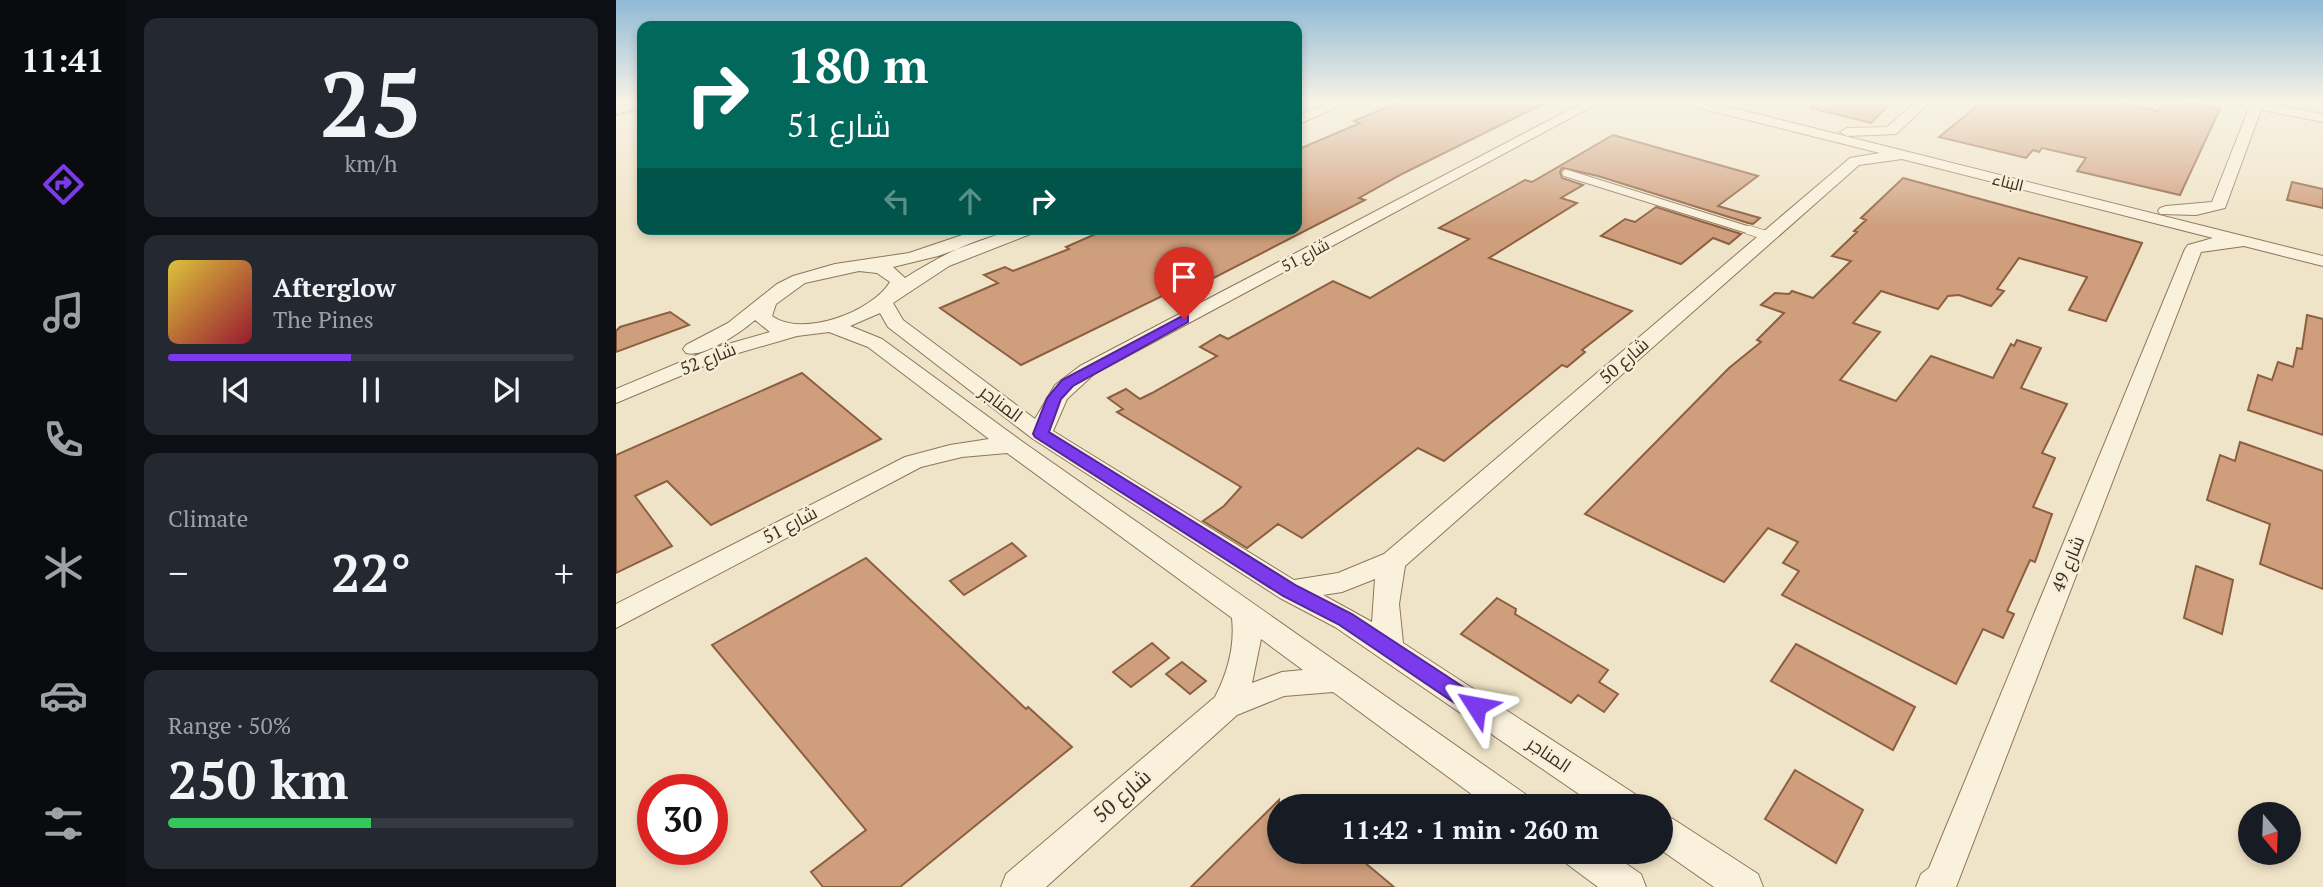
<!DOCTYPE html>
<meta charset="utf-8">
<style>
body{margin:0;font-family:"PT Serif",Cairo,serif;background:#242831;color:#f1f3f6;height:100vh;display:flex;flex-direction:column;font-size:26px;white-space:nowrap}
*{box-sizing:border-box;margin:0}
p{font-size:23px;color:#9ea1a6}
.icon{flex:none;width:38px;height:38px;fill:none;stroke:currentColor;stroke-width:2;stroke-linecap:round;stroke-linejoin:round}
.map{position:relative;flex:1;overflow:hidden}
.panel{display:flex;flex-direction:column;gap:18px;padding:18px;background:#0d0f14;width:490px}
.panel>*{flex:none}
.guide{position:absolute;left:21px;top:21px;width:665px;height:214px;border-radius:14px;box-shadow:0 4px 10px #0003;background:#00695c;color:#fff;overflow:hidden}
.needle{width:46px;rotate:161deg}
.fabs{position:absolute;left:1622px;top:802px;display:grid;gap:14px}
.fabs a{display:grid;place-items:center;width:63px;height:63px;border-radius:50%;background:#171b24;box-shadow:0 4px 10px #0003;font-size:35px}
.speed{position:absolute;left:21px;top:774px;display:flex;gap:14px;font-size:35px;font-weight:700;text-align:center}
.speed>*{display:grid;place-content:center;width:91px;height:91px;border-radius:50%;background:#171b24;box-shadow:0 4px 10px #0003;line-height:1}
.speed .limit{border:10px solid #d22;background:#fff;color:#111}
.pin{position:absolute;display:grid;place-items:center;width:60px;height:60px;color:#fff;margin:-72px -30px;border-radius:50% 50% 50% 0;rotate:-45deg;box-shadow:0 0 7px #0007}
.pin .icon{rotate:45deg}
.me{position:absolute;width:77px;margin:-38px;rotate:304deg;stroke-linejoin:round;filter:drop-shadow(0 0 5px #0008)}
.turn{display:flex;align-items:center;gap:24px;height:147px;padding:0 35px;font-size:32px}
.turn .icon{width:91px;height:91px;stroke-width:2.5}
.turn b{display:block;font-size:49px;line-height:60px}
.lanes{display:flex;align-items:center;height:66px;padding:0 35px;background:#0003;justify-content:center;gap:35px;direction:ltr}
.lanes .off{opacity:.35}
.big{font-size:52px;font-weight:800;line-height:1.1}
.panel .widget{flex:1;display:flex;flex-direction:column;justify-content:center;gap:10px;min-width:0;padding:0 24px;border-radius:14px;background:#242831}
.panel .dial{align-items:center;gap:0}
.dial b{font-size:91px;line-height:1}
.song{display:flex;align-items:center;gap:21px}
.cover{width:84px;height:84px;border-radius:10px;background:linear-gradient(135deg,hsl(50 70% 55%),hsl(350 70% 35%))}
.played{height:7px;border-radius:4px;background:linear-gradient(90deg,#7c3aed 45%,#363941 45%)}
.keys{display:flex;justify-content:space-around;direction:ltr}
.heat{display:flex;justify-content:space-between;align-items:center;font-size:38px;direction:ltr}
.charge{height:10px;border-radius:5px;background:linear-gradient(90deg,#34c759 50%,#363941 0)}
.trip{position:absolute;left:651px;top:794px;width:406px;height:70px;border-radius:35px;background:#171b24;box-shadow:0 4px 10px #0003;font-weight:800;line-height:70px;text-align:center}
main{display:flex;flex:1;min-height:0}
.tabs{display:flex;flex-direction:column;width:126px;justify-content:space-around;align-items:center;background:#090b0e;color:#9ea1a6}
.tabs .icon{width:49px;height:49px}
.tabs .active{color:#7c3aed}
.tabs b{font-size:32px;color:#f1f3f6}
.map>svg:first-child{display:block}
</style>
<main>
<nav class="tabs">
<b>11:41</b>
<svg class="icon active" aria-label="directions" viewBox="0 0 24 24"><path d="M12 3l9 9-9 9-9-9zM9 14v-3h6M13 9l2 2-2 2"/></svg>
<svg class="icon" aria-label="music" viewBox="0 0 24 24"><path d="M9 18V5l10-2v13"/><circle cx="6" cy="18" r="3"/><circle cx="16" cy="16" r="3"/></svg>
<svg class="icon" aria-label="phone" viewBox="0 0 24 24"><path d="M5 4h4l2 5-3 2q2 4 5 5l2-3 5 2v4C11 20 4 13 5 4z"/></svg>
<svg class="icon" aria-label="climate" viewBox="0 0 24 24"><path d="M12 3v18M4 7l16 10M4 17L20 7"/></svg>
<svg class="icon" aria-label="car" viewBox="0 0 24 24"><path d="M5 17H2v-5l4-1 3-4h7l3 4 3 1v5h-3M9 17h6M6 11h13"/><circle cx="7" cy="17" r="2"/><circle cx="17" cy="17" r="2"/></svg>
<svg class="icon" aria-label="filters" viewBox="0 0 24 24"><path d="M4 7h16M4 17h16"/><circle cx="9" cy="7" r="2"/><circle cx="15" cy="17" r="2"/></svg>
</nav>
<section class="panel">
<div class="widget dial"><b>25</b><p>km/h</p></div>
<div class="widget">
<div class="song"><i class="cover"></i><div><b>Afterglow</b><p>The Pines</p></div></div>
<div class="played"></div>
<div class="keys"><svg class="icon" aria-label="previous" viewBox="0 0 24 24"><path d="M18 5L8 12l10 7zM5 5v14"/></svg><svg class="icon" aria-label="pause" viewBox="0 0 24 24"><path d="M8 5v14M16 5v14"/></svg><svg class="icon" aria-label="next" viewBox="0 0 24 24"><path d="M6 5l10 7-10 7zM19 5v14"/></svg></div>
</div>
<div class="widget"><p>Climate</p>
<div class="heat"><a>−</a><b class="big">22°</b><a>+</a></div>
</div>
<div class="widget"><p>Range · 50%</p><b class="big">250 km</b><div class="charge"></div></div>
</section>
<div class="map">
<svg width="1707" height="887" viewBox="0 0 1707 887">
<rect width="100%" height="100%" fill="#f0e4c8"/>
<g fill="#cf9f7d" stroke="#8d5f41" stroke-width="2">
<polygon points="783,102 931,102 788,173 743,198 749,200 557,299 548,295 405,365 324,308 382,283 368,275 389,267 397,271 453,249 450,247 491,229 681,229 681,150 744,123 738,121"/>
<polygon points="1196,102 1276,102 1255,123 1195,108"/>
<polygon points="1366,102 1500,102 1542,111 1547,102 1570,102 1604,109 1564,195 1461,171 1470,158 1426,148 1423,152 1417,150 1410,158 1323,137"/>
<polygon points="997,135 1142,176 1102,206 1144,218 1137,224 1132,223 982,176 946,168 944,172 946,178 967,185 945,198 961,203 873,258 1016,311 966,350 969,352 951,367 946,365 828,461 802,448 686,538 662,524 631,548 587,521 608,506 625,487 501,412 507,409 492,398 510,389 524,399 536,393 601,356 584,347 604,335 612,339 717,281 754,298 853,239 823,228 909,180 916,182"/>
<polygon points="1287,178 1526,243 1490,321 1453,310 1471,277 1403,258 1381,289 1388,291 1375,306 1343,295 1332,296 1322,309 1265,291 1237,323 1264,332 1224,380 1280,401 1315,356 1377,378 1395,344 1398,346 1401,340 1425,348 1405,388 1451,404 1426,453 1439,458 1417,507 1436,514 1419,562 1414,560 1391,611 1398,614 1387,638 1367,629 1340,684 1166,595 1183,571 1167,563 1182,542 1152,528 1108,582 969,514 1113,368 1145,342 1141,340 1168,313 1145,305 1159,293 1173,294 1176,291 1197,298 1235,261 1216,256 1241,232 1238,231 1250,220 1245,218"/>
<polygon points="1676,182 1707,189 1707,208 1671,200"/>
<polygon points="1040,207 1125,234 1113,244 1097,238 1065,264 985,236 1009,219 1019,222"/>
<polygon points="54,312 73,325 0,352 0,331 4,327"/>
<polygon points="1691,315 1707,319 1707,435 1632,410 1642,375 1656,380 1662,362 1677,367 1681,348 1686,349"/>
<polygon points="186,373 265,439 95,525 51,481 19,496 56,546 0,573 0,455"/>
<polygon points="1624,442 1707,471 1707,589 1644,564 1654,524 1591,500 1604,455 1619,461"/>
<polygon points="396,543 410,556 348,595 334,581"/>
<polygon points="250,558 410,709 412,707 456,747 284,887 207,887 195,872 250,830 96,645"/>
<polygon points="1580,566 1617,580 1606,634 1568,618"/>
<polygon points="881,598 900,609 899,614 992,670 983,682 1002,694 988,712 962,695 955,703 845,634"/>
<polygon points="536,643 553,658 515,687 497,672"/>
<polygon points="1180,644 1299,707 1277,750 1155,681"/>
<polygon points="566,662 590,681 574,694 550,674"/>
<polygon points="1179,770 1247,810 1220,863 1149,819"/>
<polygon points="663,800 663,852 736,852 778,887 575,887"/>
</g>
<g fill="none" stroke-linecap="round" stroke-linejoin="round">
<defs>
<polyline id="service-far1" points="950,173 1139,232"/>
<polyline id="service" points="1133,230 1152,236"/>
<g id="minor">
<polygon points="715,102 732,102 681,125 681,116"/>
<path d="M 968,102 L 984,102 L 478,374 L 451,399 L 437,431 L 678,580 L 722,573 L 768,554 L 1234,158 L 1264,153 L 1072,105 L 1071,102 L 1093,102 L 1707,256 L 1707,266 L 1628,246 L 1585,252 L 1340,887 L 1300,887 L 1305,874 L 1313,868 L 1569,249 L 1572,245 L 1597,238 L 1286,159 L 1243,165 L 789,566 L 783,604 L 787,643 L 1022,796 L 1027,807 L 982,807 L 719,627 L 664,598 L 417,439 L 272,327 L 264,313 L 234,326 L 266,339 L 404,440 L 912,796 L 917,807 L 873,807 L 717,692 L 668,696 L 621,715 L 430,887 L 385,887 L 390,874 L 599,697 C 612,672 619,646 616,618 L 391,453 L 346,457 L 305,467 L 0,628 L 0,604 L 289,457 L 334,445 L 373,439 L 252,347 L 213,332 L 181,336 L 112,356 L 0,403 L 0,389 L 98,348 L 154,332 L 139,320 C 125,332 88,358 70,353 L 67,349 L 70,345 L 112,323 L 161,284 L 177,276 L 219,264 L 293,253 L 364,229 L 388,229 L 386,233 L 322,256 L 277,267 L 289,278 C 327,254 374,229 419,229 L 417,233 L 333,266 L 277,303 L 287,320 L 419,419 L 439,385 L 464,366 ZM 243,271 L 261,273 L 274,282 C 256,312 186,338 156,316 L 160,304 L 189,283 ZM 759,579 L 756,622 L 707,595 L 726,592 ZM 645,639 L 687,670 L 666,672 L 636,683 Z"/>
<polygon points="1300,102 1314,102 1280,134 1231,136 1224,132 1231,128 1271,127"/>
<polygon points="1618,102 1644,102 1707,114 1707,122 1645,110 1609,208 1580,215 1544,214 1542,211 1544,208 1550,206 1596,202 1633,108"/>
<polygon points="1045,814 1057,819 1142,874 1147,887 1098,887 1045,850"/>
<polygon points="946,852 993,852 1025,874 1030,887 982,887 951,864"/>
</g>
</defs>
<use href="#service-far1" stroke="#8d765c" stroke-width="9"/>
<use href="#service" stroke="#8d765c" stroke-width="10"/>
<use href="#minor" stroke="#8d765c" stroke-width="2"/>
<polyline stroke="#8d765c" stroke-width="2.5" stroke-dasharray="3.5 2.5" stroke-linecap="butt" points="0,115 26,108"/>
<use href="#service-far1" stroke="#faf1dc" stroke-width="7"/>
<use href="#service" stroke="#faf1dc" stroke-width="9"/>
<use href="#minor" fill="#faf1dc" fill-rule="evenodd"/>
</g>
<linearGradient id="sky" x2="0" y2="1"><stop stop-color="#8fbad6"/><stop offset="0.45" stop-color="#f8f3e6"/><stop offset="1" stop-color="#f8f3e6" stop-opacity="0"/></linearGradient>
<rect width="1707" height="226" fill="url(#sky)"/>
<polygon fill="#7c3aed" stroke="#51269a" stroke-width="2" points="568,315 572,316 572,322 457,386 445,399 433,432 681,586 736,614 867,700 870,706 867,712 860,715 852,712 722,624 667,596 419,437 417,434 431,398 446,380"/>
<g text-anchor="middle" stroke-width="5" stroke-linejoin="round" paint-order="stroke">
<g font-size="16" fill="#3d2e20" stroke="#f7eed8">
<text transform="translate(1392 182) rotate(14)" y="6">البناء</text>
<text transform="translate(689 255) rotate(-28)" y="6">شارع 51</text>
</g>
<g font-size="18" fill="#3d2e20" stroke="#f7eed8">
<text transform="translate(92 359) rotate(-22)" y="6">شارع 52</text>
<text transform="translate(1008 361) rotate(-41)" y="6">شارع 50</text>
<text transform="translate(385 404) rotate(37)" y="6">المناجر</text>
<text transform="translate(174 525) rotate(-28)" y="6">شارع 51</text>
<text transform="translate(1452 564) rotate(-68)" y="6">شارع 49</text>
<text transform="translate(933 755) rotate(34)" y="6">المناجر</text>
</g>
<g font-size="21" fill="#3d2e20" stroke="#f7eed8">
<text transform="translate(506 796) rotate(-41)" y="7">شارع 50</text>
</g>
</g>
</svg>
<div class="fabs">
<a><svg class="needle" viewBox="-14 -14 28 28"><path d="M0-13l5 13h-10z" fill="#e53935"/><path d="M0 13l5-13h-10z" fill="#9ea1a6"/></svg></a>
</div>
<div class="speed"><div class="limit">30</div></div>
<div class="pin" style="left:568px;top:319px;background:#d93025"><svg class="icon" aria-label="arrive" viewBox="0 0 24 24"><path d="M6 21V4h12l-3 4 3 4H6"/></svg></div>
<svg class="me" style="left:860px;top:706px" viewBox="-20 -20 40 40"><path d="M0-17L14 15 0 8-14 15z" fill="#7c3aed" stroke="#fff" stroke-width="4"/></svg>
<div class="trip">11:42 · 1 min · 260 m</div>
<div class="guide">
<div class="turn"><svg class="icon" aria-label="right" viewBox="0 0 24 24"><path d="M7 20v-9h11M14 6l5 5-5 5"/></svg><div><b>180 m</b>شارع 51</div></div>
<div class="lanes"><svg class="icon off" aria-label="left" viewBox="0 0 24 24"><path d="M17 20v-9H6M10 6l-5 5 5 5"/></svg><svg class="icon off" aria-label="ahead" viewBox="0 0 24 24"><path d="M12 20V5M6 11l6-6 6 6"/></svg><svg class="icon" aria-label="right" viewBox="0 0 24 24"><path d="M7 20v-9h11M14 6l5 5-5 5"/></svg></div>
</div>
</div>
</main>
